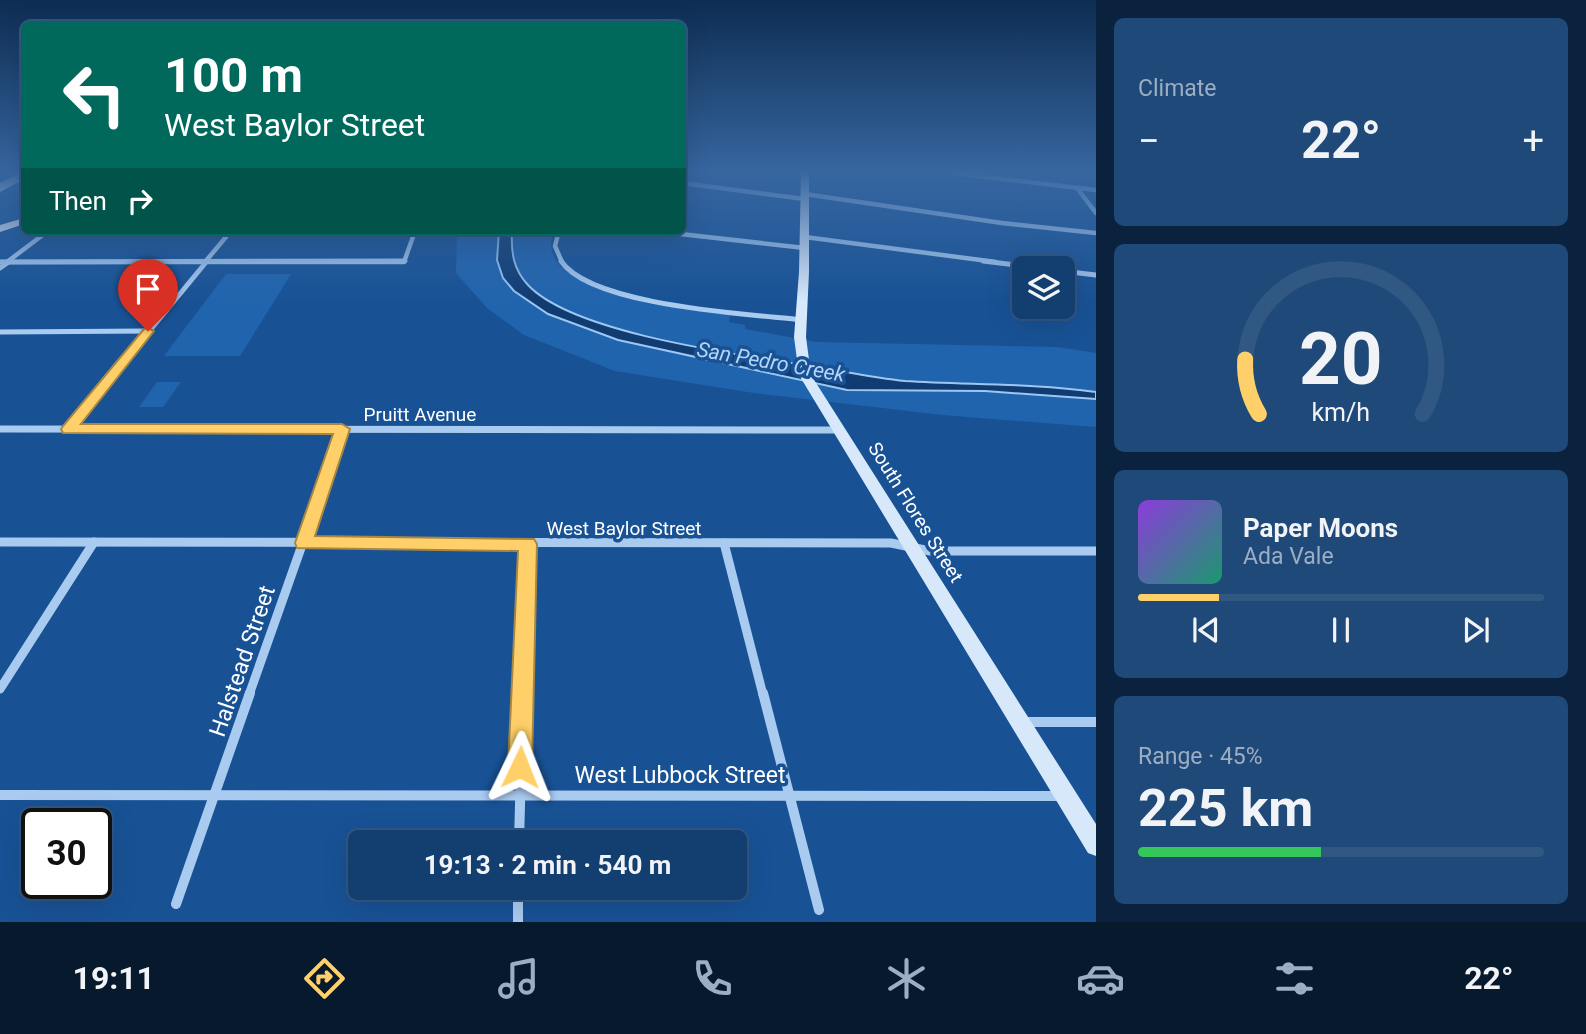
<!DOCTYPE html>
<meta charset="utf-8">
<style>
body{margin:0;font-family:Roboto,sans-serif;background:#1f4978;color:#f1f3f6;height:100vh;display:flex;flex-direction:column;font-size:26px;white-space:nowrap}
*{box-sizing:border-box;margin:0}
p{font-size:23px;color:#9caec3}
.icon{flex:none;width:38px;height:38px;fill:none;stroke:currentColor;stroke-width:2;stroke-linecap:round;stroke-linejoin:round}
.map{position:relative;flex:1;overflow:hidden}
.side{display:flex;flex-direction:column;gap:18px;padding:18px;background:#0a223e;width:490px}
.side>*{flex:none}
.banner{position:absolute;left:21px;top:21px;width:665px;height:214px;border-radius:10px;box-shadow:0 7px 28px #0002,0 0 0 2px #315783;background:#00695c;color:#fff;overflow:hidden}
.controls{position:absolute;left:1012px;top:256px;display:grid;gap:14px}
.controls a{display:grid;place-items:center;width:63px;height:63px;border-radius:10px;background:#123e70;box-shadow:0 7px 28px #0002,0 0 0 2px #315783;font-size:35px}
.speed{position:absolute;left:21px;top:808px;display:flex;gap:14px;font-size:35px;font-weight:700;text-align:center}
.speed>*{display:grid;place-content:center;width:91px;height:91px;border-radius:50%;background:#123e70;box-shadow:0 7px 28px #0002,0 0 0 2px #315783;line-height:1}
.speed .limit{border:4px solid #111;border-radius:10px;background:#fff;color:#111}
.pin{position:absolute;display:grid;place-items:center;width:60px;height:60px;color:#fff;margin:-72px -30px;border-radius:50% 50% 50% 0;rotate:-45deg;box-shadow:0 0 7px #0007}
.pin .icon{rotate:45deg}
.me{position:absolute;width:77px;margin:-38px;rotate:2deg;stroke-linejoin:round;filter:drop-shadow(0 0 5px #0008)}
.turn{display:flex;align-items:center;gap:24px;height:147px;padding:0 28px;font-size:32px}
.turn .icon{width:91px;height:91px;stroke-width:2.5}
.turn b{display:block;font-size:49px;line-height:60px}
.then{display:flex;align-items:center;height:66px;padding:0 28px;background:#0003;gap:14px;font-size:26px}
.big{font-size:52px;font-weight:700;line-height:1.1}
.side .tile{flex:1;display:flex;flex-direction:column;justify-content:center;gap:10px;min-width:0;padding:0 24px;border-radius:10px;background:#1f4978}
.side .dial{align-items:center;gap:0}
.dial svg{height:182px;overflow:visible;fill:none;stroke:#315783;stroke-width:7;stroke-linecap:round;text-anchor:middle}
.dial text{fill:#f1f3f6;stroke:none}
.song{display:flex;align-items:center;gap:21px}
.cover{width:84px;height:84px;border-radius:10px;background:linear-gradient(135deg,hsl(270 70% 55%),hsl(160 70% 35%))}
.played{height:7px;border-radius:4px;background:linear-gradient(90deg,#ffd069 20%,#315783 20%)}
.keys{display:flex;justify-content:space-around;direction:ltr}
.heat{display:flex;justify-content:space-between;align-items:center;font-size:38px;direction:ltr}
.charge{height:10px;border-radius:5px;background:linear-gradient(90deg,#34c759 45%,#315783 0)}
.trip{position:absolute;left:348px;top:830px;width:399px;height:70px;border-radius:10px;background:#123e70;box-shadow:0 7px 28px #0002,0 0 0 2px #315783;font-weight:700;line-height:70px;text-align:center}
.tab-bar{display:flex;height:112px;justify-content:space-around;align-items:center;background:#07192d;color:#9caec3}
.tab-bar .icon{width:49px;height:49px}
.tab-bar .current{color:#ffd069}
.tab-bar b{font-size:32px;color:#f1f3f6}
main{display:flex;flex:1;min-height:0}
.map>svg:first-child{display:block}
</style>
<main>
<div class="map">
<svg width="1096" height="922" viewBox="0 0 1096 922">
<rect width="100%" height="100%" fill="#185295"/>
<g fill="#2164ae">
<path d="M 457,231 L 554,231 C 527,295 693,309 730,315 L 729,322 L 745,325 L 745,329 L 816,342 L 1057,347 L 1096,353 L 1096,427 L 943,415 L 754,393 L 615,371 L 524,335 L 487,308 L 456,273 Z"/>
<polygon points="226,274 291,274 240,356 164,356"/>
<polygon points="157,382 181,382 163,407 139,407"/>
</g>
<path fill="#103c72" stroke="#9dc7f3" stroke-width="2" d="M 499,231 L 512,231 C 511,252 513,269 528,285 C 574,334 742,355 811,366 C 842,371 874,378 905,381 C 969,385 1032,383 1096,392 L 1096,399 L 985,391 L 847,390 L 618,340 L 548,314 L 514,291 L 503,278 L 497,260 Z"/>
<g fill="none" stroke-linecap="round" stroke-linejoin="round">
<g stroke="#aacbf0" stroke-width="4.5">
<polyline points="953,173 1096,190"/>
<polyline points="682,183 805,199"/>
<polyline points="1077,188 1096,213"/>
<polyline points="805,194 1002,223 1096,233"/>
<polyline points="559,231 555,246 562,262"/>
<polyline points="654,231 805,248"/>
<polyline points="805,237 996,262"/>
<polyline points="0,262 404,262 415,231"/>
<polyline points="7,262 48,231"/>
<polyline points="205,262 231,231"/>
</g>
<g stroke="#aacbf0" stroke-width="5">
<path d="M 561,261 C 591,306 749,314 802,320"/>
<polyline points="983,261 1040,268"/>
<polyline points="0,262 405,261"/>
<polyline points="0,268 10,261"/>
<polyline points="1062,271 1096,275"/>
<polyline points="0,332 148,331"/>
<polyline points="114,374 207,261"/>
</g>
<g stroke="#aacbf0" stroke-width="7">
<polyline points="0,429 840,430"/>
<polyline points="69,429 116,372"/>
<polyline points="312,516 342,430"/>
</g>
<g stroke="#aacbf0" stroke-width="9">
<polyline points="0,542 891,543 930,551 1096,551"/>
<polyline points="724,543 763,695"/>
<polyline points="0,689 94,542"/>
<polyline points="249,695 313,514"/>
<polyline points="523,695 528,544"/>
</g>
<g stroke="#aacbf0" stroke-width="10">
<polyline points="763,693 819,910"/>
<polyline points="1025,722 1096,722"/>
<polyline points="0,795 1061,796"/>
<polyline points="519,842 523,693"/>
<polyline points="518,887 518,921"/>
<polyline points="176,904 250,693"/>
</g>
<polygon fill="#d8e8fb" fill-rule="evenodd" points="801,173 809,173 809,272 806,337 811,375 1096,824 1096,856 1088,853 799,375 794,337 799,272"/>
<polygon fill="#f3f8ff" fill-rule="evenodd" points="24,218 24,224 0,232 0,225"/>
<polygon fill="#fff" fill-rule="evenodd" points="19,173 24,173 24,179 0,192 0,183"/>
</g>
<linearGradient id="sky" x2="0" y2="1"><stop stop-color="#0d2d52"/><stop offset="0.57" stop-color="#3766a0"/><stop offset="1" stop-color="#3766a0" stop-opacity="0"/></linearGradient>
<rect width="1096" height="302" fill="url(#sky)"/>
<polygon fill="#ffd069" stroke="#a68744" stroke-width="2" points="148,328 154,331 81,424 342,424 350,429 315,536 534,539 537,544 532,767 529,775 520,779 512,775 508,767 518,551 297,548 295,543 333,434 63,433 61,429 63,426 144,329"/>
<g text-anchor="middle" stroke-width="7" stroke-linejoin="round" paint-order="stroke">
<g font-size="19" fill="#fff" stroke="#185295">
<text x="420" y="421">Pruitt Avenue</text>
<text transform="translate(916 512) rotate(58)" y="7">South Flores Street</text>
<text x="624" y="535">West Baylor Street</text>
</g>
<g font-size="21" font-style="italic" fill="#b6d5f7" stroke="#185295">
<text transform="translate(771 362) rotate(10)" y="7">San Pedro Creek</text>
</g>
<g font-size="23" fill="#fff" stroke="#185295">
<text transform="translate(242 661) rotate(-71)" y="8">Halstead Street</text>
<text x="680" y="783">West Lubbock Street</text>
</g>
</g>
</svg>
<div class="controls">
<a><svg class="icon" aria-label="layers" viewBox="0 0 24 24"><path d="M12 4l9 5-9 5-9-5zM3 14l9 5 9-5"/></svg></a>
</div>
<div class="speed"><div class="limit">30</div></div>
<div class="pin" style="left:148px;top:331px;background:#d93025"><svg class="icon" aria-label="arrive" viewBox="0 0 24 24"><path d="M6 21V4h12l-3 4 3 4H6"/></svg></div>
<svg class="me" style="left:520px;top:767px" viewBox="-20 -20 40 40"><path d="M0-17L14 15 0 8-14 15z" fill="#ffd069" stroke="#fff" stroke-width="4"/></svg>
<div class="trip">19:13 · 2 min · 540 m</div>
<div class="banner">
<div class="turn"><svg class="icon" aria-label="left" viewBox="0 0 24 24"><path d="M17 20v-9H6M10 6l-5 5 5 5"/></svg><div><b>100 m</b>West Baylor Street</div></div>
<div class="then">Then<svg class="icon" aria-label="right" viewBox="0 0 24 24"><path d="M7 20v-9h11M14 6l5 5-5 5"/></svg></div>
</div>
</div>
<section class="side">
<div class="tile"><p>Climate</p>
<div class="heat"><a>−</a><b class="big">22°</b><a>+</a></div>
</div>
<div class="tile dial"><svg viewBox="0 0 100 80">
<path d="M14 69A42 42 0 1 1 86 69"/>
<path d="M14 69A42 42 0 0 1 8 45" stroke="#ffd069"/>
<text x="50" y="56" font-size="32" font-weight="700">20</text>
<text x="50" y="72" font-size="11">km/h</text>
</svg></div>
<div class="tile">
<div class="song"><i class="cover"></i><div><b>Paper Moons</b><p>Ada Vale</p></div></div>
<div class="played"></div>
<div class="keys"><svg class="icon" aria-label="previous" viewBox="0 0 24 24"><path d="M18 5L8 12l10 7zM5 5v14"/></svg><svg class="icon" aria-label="pause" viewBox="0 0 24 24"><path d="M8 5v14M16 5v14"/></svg><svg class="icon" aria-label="next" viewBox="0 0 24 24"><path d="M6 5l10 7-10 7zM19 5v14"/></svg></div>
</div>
<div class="tile"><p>Range · 45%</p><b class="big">225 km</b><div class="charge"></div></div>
</section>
</main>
<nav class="tab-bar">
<b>19:11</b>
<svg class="icon current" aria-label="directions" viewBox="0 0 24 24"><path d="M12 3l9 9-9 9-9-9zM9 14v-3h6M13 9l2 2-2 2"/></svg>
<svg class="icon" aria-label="music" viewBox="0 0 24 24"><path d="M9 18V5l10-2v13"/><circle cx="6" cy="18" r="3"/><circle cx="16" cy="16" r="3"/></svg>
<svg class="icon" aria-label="phone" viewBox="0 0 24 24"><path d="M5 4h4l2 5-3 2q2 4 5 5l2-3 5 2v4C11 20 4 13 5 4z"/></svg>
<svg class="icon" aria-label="climate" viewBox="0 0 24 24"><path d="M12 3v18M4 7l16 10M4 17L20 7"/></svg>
<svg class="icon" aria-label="car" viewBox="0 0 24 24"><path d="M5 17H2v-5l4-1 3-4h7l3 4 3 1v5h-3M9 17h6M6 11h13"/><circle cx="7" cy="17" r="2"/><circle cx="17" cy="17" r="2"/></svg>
<svg class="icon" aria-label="filters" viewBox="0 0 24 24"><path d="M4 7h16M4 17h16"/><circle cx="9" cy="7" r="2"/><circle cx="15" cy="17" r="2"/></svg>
<b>22°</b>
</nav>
